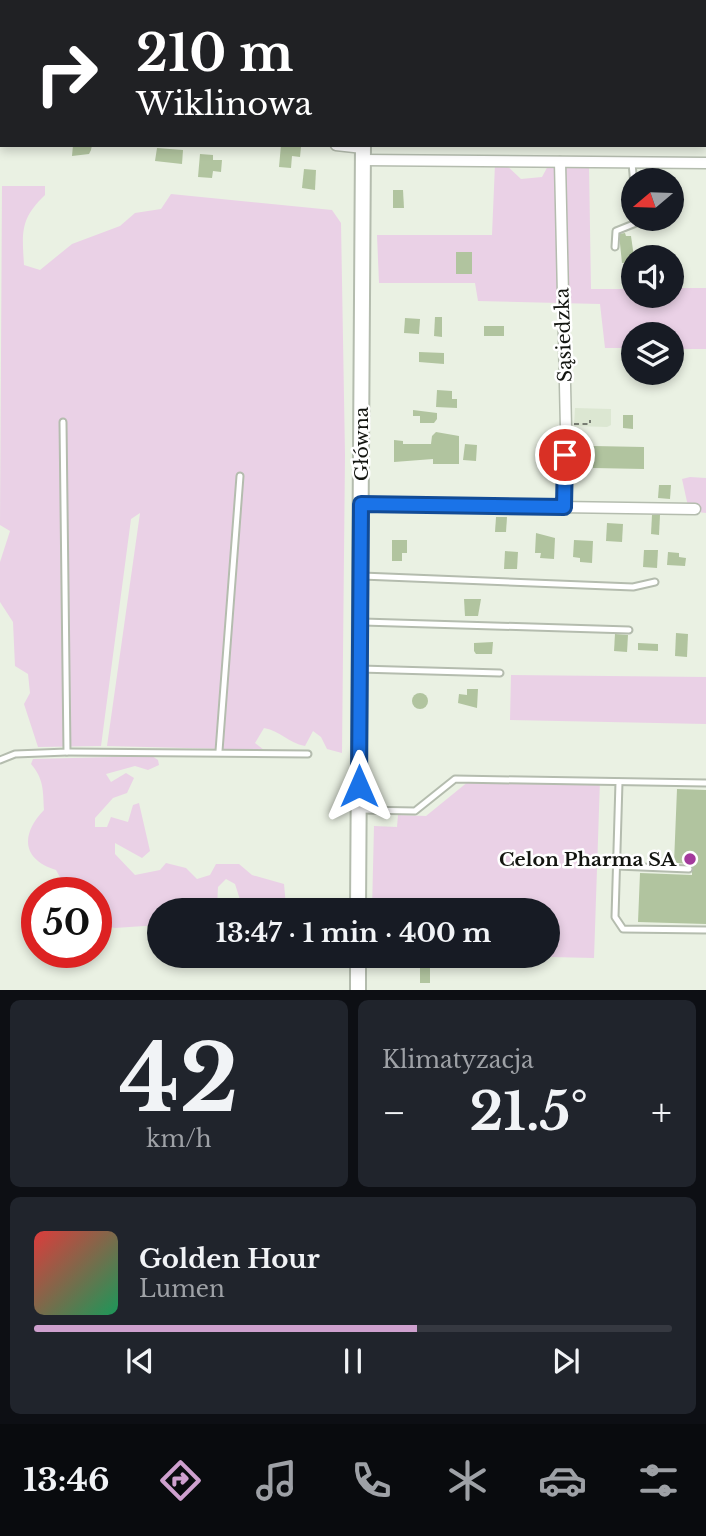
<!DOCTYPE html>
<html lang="pl">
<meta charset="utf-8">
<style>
body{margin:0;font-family:"Libre Baskerville",serif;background:#20242c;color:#f1f3f6;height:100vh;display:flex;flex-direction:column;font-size:26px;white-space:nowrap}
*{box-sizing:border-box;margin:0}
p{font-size:23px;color:#9ea1a6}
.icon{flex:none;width:38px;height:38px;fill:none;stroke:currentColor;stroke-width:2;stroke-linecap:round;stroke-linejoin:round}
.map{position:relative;height:990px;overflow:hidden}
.details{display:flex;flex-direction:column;gap:10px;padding:10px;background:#0d0f14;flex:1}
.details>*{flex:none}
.guide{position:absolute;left:0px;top:0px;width:707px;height:147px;box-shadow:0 4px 10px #0003;background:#202124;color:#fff;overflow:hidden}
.needle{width:46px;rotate:251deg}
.controls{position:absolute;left:621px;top:168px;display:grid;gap:14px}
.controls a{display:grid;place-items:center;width:63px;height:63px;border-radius:50%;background:#171b24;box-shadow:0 4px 10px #0003;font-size:35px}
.speed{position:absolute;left:21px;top:877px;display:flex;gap:14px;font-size:35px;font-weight:700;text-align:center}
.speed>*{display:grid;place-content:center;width:91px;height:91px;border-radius:50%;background:#171b24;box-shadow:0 4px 10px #0003;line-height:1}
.speed .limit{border:10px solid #d22;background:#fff;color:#111}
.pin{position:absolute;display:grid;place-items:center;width:60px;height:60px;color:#fff;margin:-30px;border:4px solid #fff;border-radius:50%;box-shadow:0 2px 7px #0007}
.me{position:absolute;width:77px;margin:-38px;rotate:0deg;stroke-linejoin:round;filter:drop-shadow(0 0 5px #0008)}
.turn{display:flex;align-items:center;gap:24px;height:147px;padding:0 21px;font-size:32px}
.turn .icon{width:91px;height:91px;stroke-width:2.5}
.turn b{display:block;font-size:49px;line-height:60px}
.big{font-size:52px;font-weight:700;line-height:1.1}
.details .tile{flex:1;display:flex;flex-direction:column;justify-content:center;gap:10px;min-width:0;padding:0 24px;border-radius:10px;background:#20242c}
.details .dial{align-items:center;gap:0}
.dial b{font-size:91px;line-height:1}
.song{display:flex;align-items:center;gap:21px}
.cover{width:84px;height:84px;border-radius:10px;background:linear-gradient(135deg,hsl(0 70% 55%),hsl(150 70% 35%))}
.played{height:7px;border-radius:4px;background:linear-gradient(90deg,#cea0ce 60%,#363941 60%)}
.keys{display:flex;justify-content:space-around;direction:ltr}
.heat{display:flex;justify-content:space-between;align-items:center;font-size:38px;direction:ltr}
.details .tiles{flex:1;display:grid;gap:10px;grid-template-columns:1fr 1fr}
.tile:last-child{grid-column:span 2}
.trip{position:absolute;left:147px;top:898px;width:413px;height:70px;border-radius:35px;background:#171b24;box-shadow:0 4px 10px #0003;font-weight:700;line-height:70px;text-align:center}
.tabs{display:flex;height:112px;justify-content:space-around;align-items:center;background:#090b0e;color:#9ea1a6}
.tabs .icon{width:49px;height:49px}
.tabs .active{color:#cea0ce}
.tabs b{font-size:32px;color:#f1f3f6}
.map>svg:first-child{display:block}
</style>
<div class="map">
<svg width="706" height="990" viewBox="0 0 706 990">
<rect width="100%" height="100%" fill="#eaf1e3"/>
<polygon fill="#dce7d2" points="575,408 611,409 611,425 607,427 574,426"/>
<g fill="#ead1e6">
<polygon points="495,164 505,164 521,179 542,177 549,164 589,165 591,289 633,289 634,296 672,296 672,288 706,288 706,349 672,349 672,334 634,334 633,348 605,348 600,304 478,301 475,283 379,283 377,235 492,235"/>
<path d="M 2,186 L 45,186 L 45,195 C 20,219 22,232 24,265 L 40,270 L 72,244 L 120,226 L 135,213 L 161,209 L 171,194 L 332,210 L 341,223 L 345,455 L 342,753 L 327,749 L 321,737 L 313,731 L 305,746 C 288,743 281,731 264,728 L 255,743 L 264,750 L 107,746 L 140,513 L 131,519 L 101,746 L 38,747 L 24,704 L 30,693 L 28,674 L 15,666 L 13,622 L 0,602 L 0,562 L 10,531 L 0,525 Z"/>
<polygon points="690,477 706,478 706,513 689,511 682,479"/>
<polygon points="511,675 706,677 706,724 510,720"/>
<path d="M 152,756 L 158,760 L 159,765 L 148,770 L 135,766 L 106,774 L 111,782 L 126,773 L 134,778 L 127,793 L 113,798 L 95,818 L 95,827 L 107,827 L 111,817 L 128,822 L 133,805 L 139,803 L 150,851 L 142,858 L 115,843 L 115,854 L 135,875 L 160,870 L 166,863 L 186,868 L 197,879 L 210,875 L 216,864 L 239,864 L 252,875 L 284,884 L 286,906 L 282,910 L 251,910 L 242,906 L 235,884 L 226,879 L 218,887 L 217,907 L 211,910 L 159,910 L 159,925 L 115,928 L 106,926 L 102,919 L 96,919 L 96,892 L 68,892 L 56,870 C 21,859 21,834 44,810 C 43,791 44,779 31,764 L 33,759 Z"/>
<polygon points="600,780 594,958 506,956 548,956 548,910 372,910 374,826 397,827 398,815 426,816 469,781"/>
</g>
<g fill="#b1c49f">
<polygon points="73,145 92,145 91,150 89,154 72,156"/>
<polygon points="281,145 301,147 300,157 292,156 291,168 279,167"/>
<polygon points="157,148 183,150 182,164 155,161"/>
<polygon points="200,154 213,155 213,160 222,160 221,172 213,171 212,178 198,177"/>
<polygon points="304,169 316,170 315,190 302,188"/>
<polygon points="393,190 403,190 404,208 393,208"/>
<polygon points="625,233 626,236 631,236 634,257 634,262 622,263 619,234"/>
<rect x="456" y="252" width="16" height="22"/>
<polygon points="435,317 442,317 442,337 434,336"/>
<polygon points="405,318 420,319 419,334 404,333"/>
<rect x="484" y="326" width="20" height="10"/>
<polygon points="419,352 444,353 444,364 419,362"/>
<polygon points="437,390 452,391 452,399 457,399 457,408 436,407"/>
<polygon points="413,410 437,413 437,419 434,423 420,423 420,416 413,416"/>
<polygon points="623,415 633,415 633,429 623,428"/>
<polygon points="436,432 459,436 459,464 433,464 433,459 394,462 394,440 403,441 403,444 431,444 432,436"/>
<polygon points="465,444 477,445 476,461 463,460"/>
<polygon points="593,446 644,447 644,469 593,468"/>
<polygon points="659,485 671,485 670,499 658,498"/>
<polygon points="652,515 660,515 659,535 651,534"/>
<polygon points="496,517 507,517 506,532 495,532"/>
<polygon points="607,523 623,524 622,542 606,541"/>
<polygon points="536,533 555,538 554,559 540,558 541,553 535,553"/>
<polygon points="392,540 407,540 407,553 402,553 402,561 392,561"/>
<polygon points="574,540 593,541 592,563 580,562 580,558 573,557"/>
<polygon points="644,550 658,550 657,568 643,567"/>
<polygon points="505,551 518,552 517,569 504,569"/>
<polygon points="668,552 679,553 679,557 686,558 685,566 667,565"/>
<polygon points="464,599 481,599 478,616 465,616"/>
<polygon points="676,633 688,634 687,657 675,656"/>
<polygon points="615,634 628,635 627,652 614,651"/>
<polygon points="493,642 492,654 476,654 474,651 474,643"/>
<polygon points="638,643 658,644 658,651 638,650"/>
<polygon points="467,689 478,689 477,708 458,703 459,694 467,695"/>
<circle cx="420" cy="701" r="8"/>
<polygon points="677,789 706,790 706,924 638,922 640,873 692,875 692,864 674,863"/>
<rect x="420" y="967" width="10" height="16"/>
</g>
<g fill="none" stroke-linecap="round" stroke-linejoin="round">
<defs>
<g id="service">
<polyline points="632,163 634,185"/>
<polyline points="615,247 616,231 636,223 635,219"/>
<polyline points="362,576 633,587 655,582"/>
<polyline points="363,622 629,630"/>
<polyline points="360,669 500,673"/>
<polyline points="219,751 240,476"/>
<polyline points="67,752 308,754"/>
<polyline points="0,760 15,754 67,752 63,422"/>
<polyline points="619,782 615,917 623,929 706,930"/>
<polyline points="362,810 415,811 455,779 706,783"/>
<polyline points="617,866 689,869"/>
</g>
<g id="minor">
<polyline points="593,0 594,2"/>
<polyline points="705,31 706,30"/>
<polyline points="0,115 2,115"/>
<polyline points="336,145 363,148"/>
<polyline points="363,160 706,163"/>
<polyline points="560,162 566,429 564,507"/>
<polyline points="361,504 695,509"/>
</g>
<g id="secondary">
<polyline points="363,2 363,0"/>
<polyline points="358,910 363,145"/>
<polyline points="358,990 358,956"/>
</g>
</defs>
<use href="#service" stroke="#b4bcae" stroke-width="9"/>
<use href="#minor" stroke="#b4bcae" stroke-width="13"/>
<use href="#secondary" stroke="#b4bcae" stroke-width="18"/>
<polyline stroke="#787d73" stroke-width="2" stroke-dasharray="5 3.5" stroke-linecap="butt" points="574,424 590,424 590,420"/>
<use href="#service" stroke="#fff" stroke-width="5"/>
<use href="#minor" stroke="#fff" stroke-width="10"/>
<use href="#secondary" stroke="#fff" stroke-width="14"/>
</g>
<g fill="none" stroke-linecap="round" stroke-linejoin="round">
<defs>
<polyline id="route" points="359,786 361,504 564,507 565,455"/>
</defs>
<use href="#route" stroke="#114b97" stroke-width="18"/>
<use href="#route" stroke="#1a73e8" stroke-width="12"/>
</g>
<circle fill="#a33a9c" stroke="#fff" stroke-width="2.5" cx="690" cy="859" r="7"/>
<g text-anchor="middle" stroke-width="5" stroke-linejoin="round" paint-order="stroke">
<g font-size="19" fill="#131510" stroke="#fff">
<text transform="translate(563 335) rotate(-92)" y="7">Sąsiedzka</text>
<text transform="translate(361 444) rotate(-90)" y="7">Główna</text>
</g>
<g font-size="19" font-weight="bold" fill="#131510" stroke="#fff" text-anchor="end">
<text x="676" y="866">Celon Pharma SA</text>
</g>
</g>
</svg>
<div class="controls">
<a><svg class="needle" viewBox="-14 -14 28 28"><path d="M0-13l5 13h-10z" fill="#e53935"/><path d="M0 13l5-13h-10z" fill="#9ea1a6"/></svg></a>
<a><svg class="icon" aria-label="sound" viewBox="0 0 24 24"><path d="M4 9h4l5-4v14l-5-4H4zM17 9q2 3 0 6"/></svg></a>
<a><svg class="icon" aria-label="layers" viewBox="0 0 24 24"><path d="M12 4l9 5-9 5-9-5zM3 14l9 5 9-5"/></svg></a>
</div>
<div class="speed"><div class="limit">50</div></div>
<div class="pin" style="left:565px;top:455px;background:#d93025"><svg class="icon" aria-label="arrive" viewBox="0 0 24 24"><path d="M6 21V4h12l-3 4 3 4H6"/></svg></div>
<svg class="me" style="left:359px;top:786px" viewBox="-20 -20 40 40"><path d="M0-17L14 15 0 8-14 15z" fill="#1a73e8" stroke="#fff" stroke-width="4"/></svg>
<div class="trip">13:47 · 1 min · 400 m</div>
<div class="guide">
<div class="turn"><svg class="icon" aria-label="right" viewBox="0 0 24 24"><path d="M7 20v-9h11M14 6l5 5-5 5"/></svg><div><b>210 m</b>Wiklinowa</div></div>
</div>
</div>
<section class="details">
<div class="tiles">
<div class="tile dial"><b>42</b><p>km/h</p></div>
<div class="tile"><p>Klimatyzacja</p>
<div class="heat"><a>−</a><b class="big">21.5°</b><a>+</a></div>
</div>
<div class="tile">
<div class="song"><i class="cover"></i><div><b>Golden Hour</b><p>Lumen</p></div></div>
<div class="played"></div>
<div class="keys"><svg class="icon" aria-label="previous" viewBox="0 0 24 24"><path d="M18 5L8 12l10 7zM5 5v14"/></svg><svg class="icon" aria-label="pause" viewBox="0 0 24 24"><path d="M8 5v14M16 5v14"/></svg><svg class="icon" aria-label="next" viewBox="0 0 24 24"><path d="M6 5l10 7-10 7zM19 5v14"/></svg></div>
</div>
</div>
</section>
<nav class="tabs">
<b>13:46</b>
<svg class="icon active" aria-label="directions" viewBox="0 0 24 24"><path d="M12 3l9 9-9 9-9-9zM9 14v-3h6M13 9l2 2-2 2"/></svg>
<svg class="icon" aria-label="music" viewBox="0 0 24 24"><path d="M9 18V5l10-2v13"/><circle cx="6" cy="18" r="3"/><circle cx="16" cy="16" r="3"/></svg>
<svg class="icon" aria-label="phone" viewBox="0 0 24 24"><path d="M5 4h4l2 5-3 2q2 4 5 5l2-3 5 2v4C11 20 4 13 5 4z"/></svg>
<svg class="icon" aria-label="climate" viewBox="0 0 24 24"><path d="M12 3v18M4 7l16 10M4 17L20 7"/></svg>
<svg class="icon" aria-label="car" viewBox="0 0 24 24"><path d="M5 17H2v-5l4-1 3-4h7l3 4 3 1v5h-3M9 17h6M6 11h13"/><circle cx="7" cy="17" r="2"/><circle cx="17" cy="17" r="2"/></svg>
<svg class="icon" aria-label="filters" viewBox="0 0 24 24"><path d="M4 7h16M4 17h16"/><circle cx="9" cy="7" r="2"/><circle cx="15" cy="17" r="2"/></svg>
</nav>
